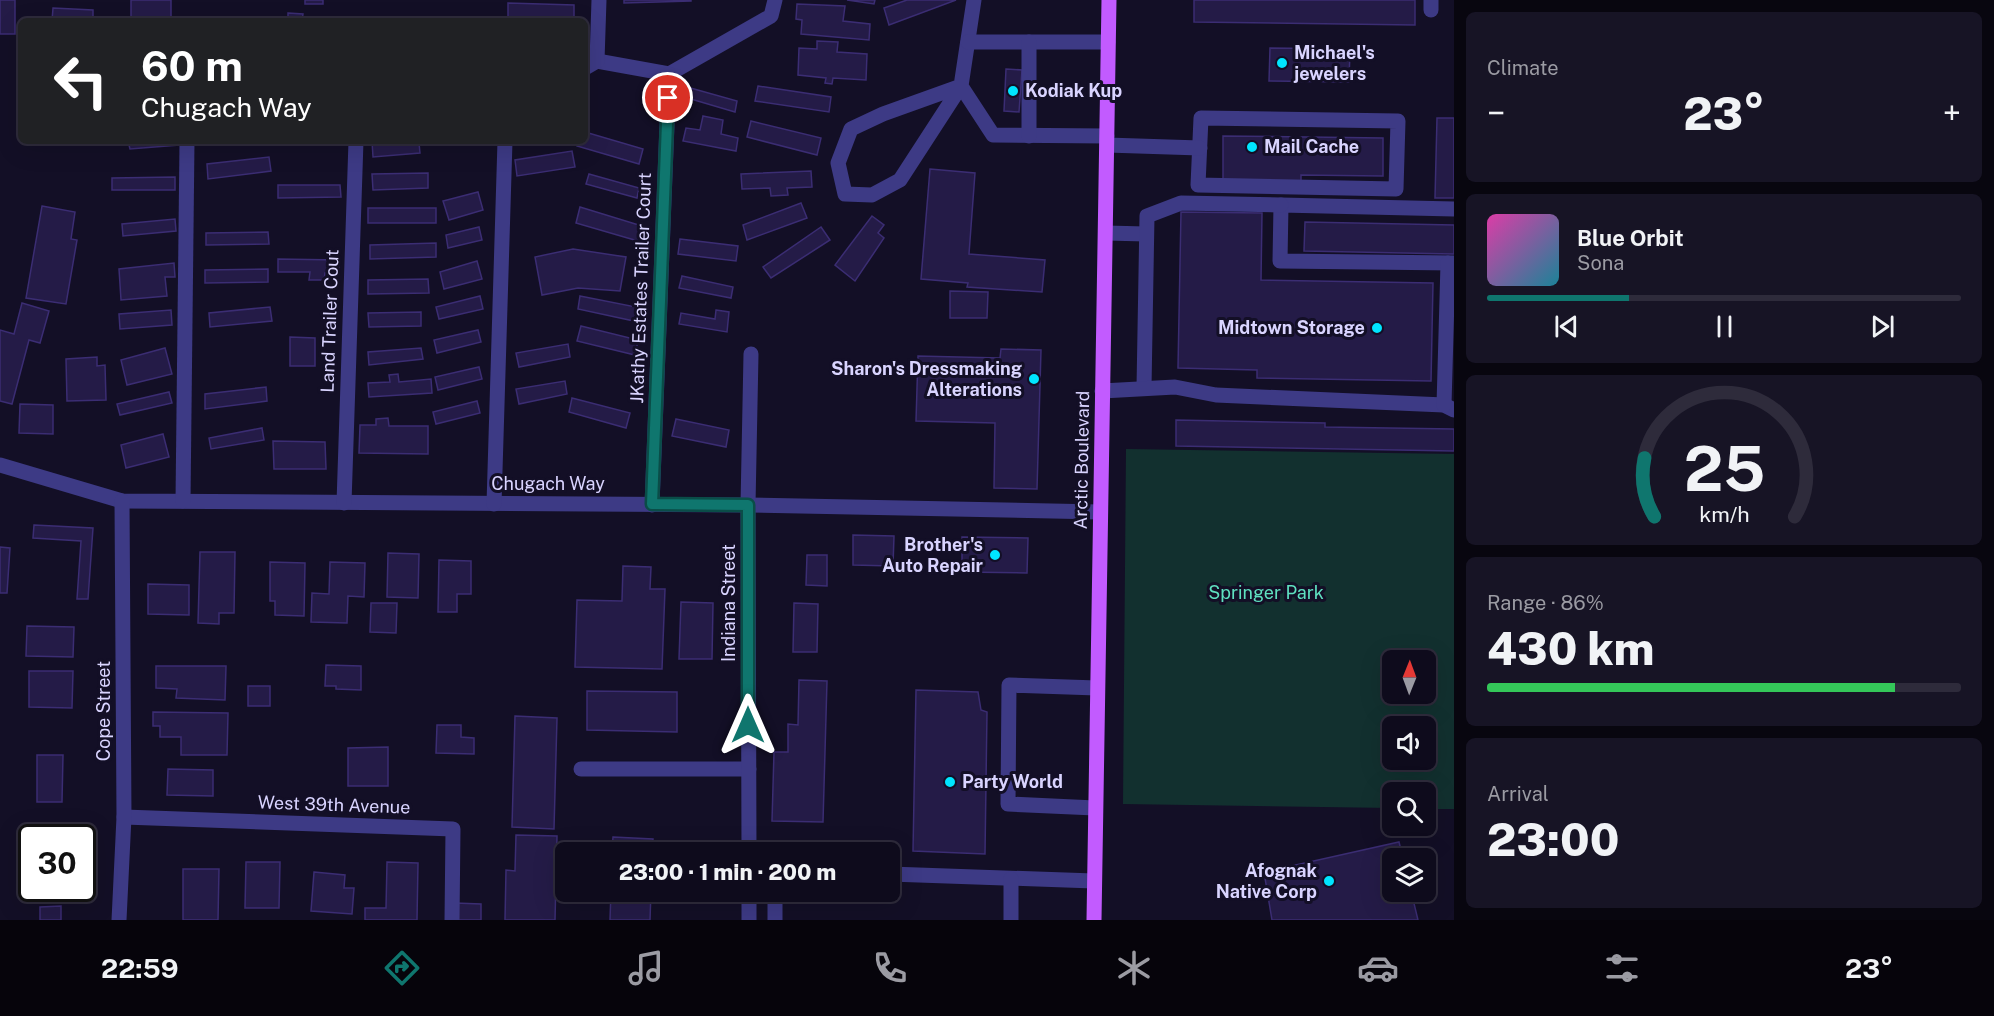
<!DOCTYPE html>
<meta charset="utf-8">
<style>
body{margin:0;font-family:"Public Sans",sans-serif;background:#171425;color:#f1f3f6;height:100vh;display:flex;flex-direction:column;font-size:22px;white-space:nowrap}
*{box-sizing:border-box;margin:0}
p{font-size:20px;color:#9b9ba3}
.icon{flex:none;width:33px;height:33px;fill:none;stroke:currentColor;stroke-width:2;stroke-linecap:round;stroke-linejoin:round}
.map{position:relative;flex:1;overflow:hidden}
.sheet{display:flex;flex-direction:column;gap:12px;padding:12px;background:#08060f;width:540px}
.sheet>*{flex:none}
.hud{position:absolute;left:18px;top:18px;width:570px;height:126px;border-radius:9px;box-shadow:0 6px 24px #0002,0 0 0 2px #2e2b3b;background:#202124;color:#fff;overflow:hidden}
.needle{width:39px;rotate:1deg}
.controls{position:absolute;left:1382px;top:650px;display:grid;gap:12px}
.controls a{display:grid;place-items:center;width:54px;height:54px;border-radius:9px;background:#0e0b1c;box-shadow:0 6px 24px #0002,0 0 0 2px #2e2b3b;font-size:30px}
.speed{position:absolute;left:18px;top:824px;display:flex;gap:12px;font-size:30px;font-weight:700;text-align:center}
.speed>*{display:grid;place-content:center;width:78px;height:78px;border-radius:50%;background:#0e0b1c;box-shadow:0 6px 24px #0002,0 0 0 2px #2e2b3b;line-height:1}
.speed .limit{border:3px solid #111;border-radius:9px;background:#fff;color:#111}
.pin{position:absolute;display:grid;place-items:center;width:51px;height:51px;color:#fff;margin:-26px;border:3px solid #fff;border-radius:50%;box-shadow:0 2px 6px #0007}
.me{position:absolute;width:66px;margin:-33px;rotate:0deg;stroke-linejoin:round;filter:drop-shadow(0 0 4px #0008)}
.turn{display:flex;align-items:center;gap:21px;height:126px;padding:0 24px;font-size:27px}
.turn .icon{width:78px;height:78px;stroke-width:2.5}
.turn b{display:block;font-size:42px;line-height:51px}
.big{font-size:45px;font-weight:800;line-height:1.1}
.sheet .widget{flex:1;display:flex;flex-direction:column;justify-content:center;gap:9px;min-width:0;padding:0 21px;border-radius:9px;background:#171425}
.sheet .dial{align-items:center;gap:0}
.dial svg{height:156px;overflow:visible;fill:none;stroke:#2e2b3b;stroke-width:7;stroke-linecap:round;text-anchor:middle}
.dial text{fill:#f1f3f6;stroke:none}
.song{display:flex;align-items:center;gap:18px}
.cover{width:72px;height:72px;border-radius:9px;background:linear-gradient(135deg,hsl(320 70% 55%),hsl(190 70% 35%))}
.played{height:6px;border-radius:3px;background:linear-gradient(90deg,#0f766e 30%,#2e2b3b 30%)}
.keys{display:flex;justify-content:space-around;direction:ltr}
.heat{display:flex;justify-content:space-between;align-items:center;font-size:33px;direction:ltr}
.charge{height:9px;border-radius:4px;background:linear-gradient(90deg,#34c759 86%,#2e2b3b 0)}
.trip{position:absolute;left:555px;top:842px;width:345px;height:60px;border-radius:9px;background:#0e0b1c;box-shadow:0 6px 24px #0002,0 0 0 2px #2e2b3b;font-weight:800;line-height:60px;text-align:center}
.dock{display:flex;height:96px;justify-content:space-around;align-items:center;background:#06040b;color:#9b9ba3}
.dock .icon{width:42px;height:42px}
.dock .on{color:#0f766e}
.dock b{font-size:27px;color:#f1f3f6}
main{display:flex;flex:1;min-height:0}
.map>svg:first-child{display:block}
</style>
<main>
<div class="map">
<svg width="1454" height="920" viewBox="0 0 1454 920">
<rect width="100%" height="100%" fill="#130f26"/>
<path fill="#12302f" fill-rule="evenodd" d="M 1126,449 L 1454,454 L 1454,809 L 1425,809 L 1425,792 L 1392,792 L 1392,808 L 1123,804 ZM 1392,660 L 1425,660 L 1425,693 L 1392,693 ZM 1392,726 L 1425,726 L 1425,759 L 1392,759 Z"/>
<g fill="#241b47" stroke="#3b2d73" stroke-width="1.5">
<rect x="0" y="0" width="15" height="34"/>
<rect x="131" y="0" width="40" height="21"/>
<rect x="305" y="0" width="18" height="4"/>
<polygon points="624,0 691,0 691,1 624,3"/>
<polygon points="847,0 875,0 874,4"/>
<polygon points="907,0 956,0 889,25 884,8"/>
<polygon points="1194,0 1415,0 1415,25 1194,22"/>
<polygon points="508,3 574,5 574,18 508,17"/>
<polygon points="797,4 845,6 843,21 870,24 869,40 801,34 802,20 796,19"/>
<polygon points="53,8 93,10 93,21 52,21"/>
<polygon points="288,13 303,14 302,21 288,21"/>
<polygon points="817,41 838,42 837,52 867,54 866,80 833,78 832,84 825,83 826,78 798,75 799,48 817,49"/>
<polygon points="1270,48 1350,49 1349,82 1269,81"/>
<polygon points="1006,69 1022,70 1019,112 1004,111"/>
<polygon points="758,86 831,97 829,112 755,101"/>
<polygon points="687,87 737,101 735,112 684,97"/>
<polygon points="703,116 723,120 721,134 738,138 736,151 683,141 686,128 700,130"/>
<polygon points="1437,118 1454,118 1454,198 1435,198"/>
<polygon points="751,121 821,138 817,155 747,137"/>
<polygon points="585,132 643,149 639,164 577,146 578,141 585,141"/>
<polygon points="1223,136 1383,138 1383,176 1301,175 1301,183 1223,182"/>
<polygon points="128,141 178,141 179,145 130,149"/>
<polygon points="372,141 433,141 419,143 420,153 373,157"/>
<polygon points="572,151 575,167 517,176 515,160"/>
<polygon points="269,157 271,171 208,179 207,164"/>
<polygon points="930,169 975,173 969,254 1045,260 1042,292 967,287 968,283 921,279"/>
<polygon points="811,171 812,187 787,188 788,195 771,196 770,188 742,189 741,174"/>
<polygon points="428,173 428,188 373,190 372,174"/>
<polygon points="589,174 639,188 637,198 586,184"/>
<polygon points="175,177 175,190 112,190 112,178"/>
<polygon points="278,185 340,185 341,197 278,198"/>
<polygon points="478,192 483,210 449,220 443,201"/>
<polygon points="801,203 807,218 747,240 743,225"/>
<polygon points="42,206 75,212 71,239 77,240 66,304 26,298"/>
<polygon points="580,207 642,226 638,241 576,223"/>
<rect x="368" y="208" width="68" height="15"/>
<polygon points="1181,212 1262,213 1261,280 1433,283 1431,381 1257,378 1257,370 1178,368"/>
<polygon points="872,216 884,225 878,233 884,238 855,281 835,265"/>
<polygon points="175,219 176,231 123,236 122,224"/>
<polygon points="1305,222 1454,225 1454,254 1304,251"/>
<polygon points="479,227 482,240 448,248 446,235"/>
<polygon points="821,227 830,240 771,278 763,267"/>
<polygon points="268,232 269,244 206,245 206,233"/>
<polygon points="680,239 738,246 736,261 678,254"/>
<polygon points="436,243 436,257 370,259 370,245"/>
<polygon points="573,249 626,257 620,291 578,288 542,295 535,257"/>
<polygon points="278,259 339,260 339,273 325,273 324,280 309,280 310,272 278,272"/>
<polygon points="477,261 482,279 444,289 440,272"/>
<polygon points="174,263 175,277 165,277 167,296 121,300 119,269"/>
<polygon points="268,269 268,282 205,283 205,270"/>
<polygon points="682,276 733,287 731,298 679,288"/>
<polygon points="428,279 429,293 368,294 368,280"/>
<polygon points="950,291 988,292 987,318 950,318"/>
<polygon points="480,296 483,309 439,319 436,307"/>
<polygon points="580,296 636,307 634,321 578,309"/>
<polygon points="22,303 49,311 40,343 29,340 12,404 0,401 0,330 14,334"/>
<polygon points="270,307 272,321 210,327 209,313"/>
<polygon points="171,310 172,325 120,329 119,314"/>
<polygon points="716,310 729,312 727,332 679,324 681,313 715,319"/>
<polygon points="421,312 421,326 369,327 368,313"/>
<polygon points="581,326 638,340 635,355 577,341"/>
<polygon points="478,330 481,342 437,353 434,340"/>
<polygon points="290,337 315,338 315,366 290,366"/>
<polygon points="568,344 570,357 519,367 516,353"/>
<polygon points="165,348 172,374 127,385 121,360"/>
<polygon points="421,348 423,359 369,365 368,352"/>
<polygon points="1001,349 1041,350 1037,489 994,488 995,423 916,421 918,356 1000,358"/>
<polygon points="97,357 97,366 105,365 106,400 67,401 66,359"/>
<polygon points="479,367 482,379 438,390 435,377"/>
<polygon points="398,374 399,382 431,379 432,393 369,397 368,383 390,382 389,375"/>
<polygon points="565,381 567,394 519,404 516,389"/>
<polygon points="266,387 267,401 205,409 205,394"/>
<polygon points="169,392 172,403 120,415 117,404"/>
<polygon points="572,398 630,413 626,428 569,412"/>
<polygon points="477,401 480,413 436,424 433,412"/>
<polygon points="20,404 53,405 53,434 19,433"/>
<polygon points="388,418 389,426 428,426 428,454 359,453 360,425 376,425 376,419"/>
<polygon points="676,419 729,430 726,447 672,436"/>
<polygon points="1176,420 1325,423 1325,427 1454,429 1454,451 1176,446"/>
<polygon points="262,428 264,440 211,449 209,438"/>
<polygon points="163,434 169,457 126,468 121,445"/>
<polygon points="273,441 325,442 326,469 274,469"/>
<polygon points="34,525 93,528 88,599 77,599 81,541 33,538"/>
<polygon points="853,535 894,536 893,566 853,565"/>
<polygon points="962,537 1028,538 1027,573 962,572"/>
<polygon points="0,547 10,548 7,593 0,593"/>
<polygon points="200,552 235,552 234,613 219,613 219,624 198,623"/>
<polygon points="388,553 419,554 418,598 387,597"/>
<polygon points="807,555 827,555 827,586 806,585"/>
<polygon points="439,560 471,561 471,594 457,594 457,612 438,612"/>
<polygon points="270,562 305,563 304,616 275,615 275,601 270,601"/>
<polygon points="330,562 365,563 364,597 348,596 347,623 311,622 312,593 329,594"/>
<polygon points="623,566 651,567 650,589 665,589 662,669 575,667 577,600 622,601"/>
<polygon points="148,584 189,585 189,615 148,614"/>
<polygon points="681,602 713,603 712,659 679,659"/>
<polygon points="371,603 397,603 396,633 370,632"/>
<polygon points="794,603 818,604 817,652 793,652"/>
<polygon points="27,626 74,627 73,657 26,656"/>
<polygon points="326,665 361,666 361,690 336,689 336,686 325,686"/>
<polygon points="156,666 226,666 225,700 176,698 177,689 156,688"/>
<polygon points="29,671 73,671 72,708 29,707"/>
<polygon points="799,680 827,681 823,822 772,821 774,752 788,752 788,724 798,725"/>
<rect x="248" y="686" width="22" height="20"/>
<polygon points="916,690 978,692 981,710 987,712 985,854 913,851"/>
<polygon points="587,691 677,692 677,732 587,730"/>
<polygon points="153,712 228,713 227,755 181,755 181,737 160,737 160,726 153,726"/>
<polygon points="515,716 557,718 554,829 512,827"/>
<polygon points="437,725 461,725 461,737 474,738 474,754 436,753"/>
<polygon points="388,747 388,786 348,786 348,748"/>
<polygon points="37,755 63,755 62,802 37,802"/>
<polygon points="168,769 213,770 213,796 167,795"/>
<polygon points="516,835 557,836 555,920 505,920 506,870 515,871"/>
<polygon points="613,837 653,839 652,852 612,852"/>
<polygon points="1399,842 1403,858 1392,858 1392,891 1411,891 1418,920 1272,920 1264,872"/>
<polygon points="246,862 280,862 279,908 245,908"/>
<polygon points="387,862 418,863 417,920 365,920 365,908 386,908"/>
<polygon points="183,869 219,869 218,920 183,920"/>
<polygon points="314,872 345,875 344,888 354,888 352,914 311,911"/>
<polygon points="611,891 651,891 650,920 610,920"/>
<polygon points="455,903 481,904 481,920 454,920"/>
<polygon points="61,906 61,920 40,920 40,907"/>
</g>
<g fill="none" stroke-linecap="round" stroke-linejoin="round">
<g stroke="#3d3a85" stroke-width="15">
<polyline points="974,0 961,86 883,114 851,129 838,163 845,194 872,195 900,180 961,86 993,135 1107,136"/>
<polyline points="1431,10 1431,0"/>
<polyline points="968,42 1108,42"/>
<polyline points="597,61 669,74 771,16 775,0"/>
<polyline points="585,68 597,61 599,0"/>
<polygon points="1201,118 1398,121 1396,189 1198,185"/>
<polyline points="1029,136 1029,42"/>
<polyline points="1107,145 1200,148"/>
<polyline points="1454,209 1281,205 1280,261 1454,263"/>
<polyline points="1106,233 1146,234"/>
<polyline points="1144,388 1147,216 1181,203 1281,205"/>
<polyline points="1102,391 1175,387 1216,395 1444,405 1454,410"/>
<polyline points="1444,405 1448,263"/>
<polyline points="0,465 122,501 748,505 1100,512"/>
<polyline points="183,501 187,141"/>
<polyline points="344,503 356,141"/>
<polyline points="494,504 505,141"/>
<polyline points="652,505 669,74"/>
<polyline points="581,769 749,769"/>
<polyline points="1095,808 1008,804 1009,685 1097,688"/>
<polyline points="124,817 453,829 452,920"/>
<polyline points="749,852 748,505 751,354"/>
<polyline points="890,874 1094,881"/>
<polyline points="749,891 749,920"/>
<polyline points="119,920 124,817 122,501"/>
<polyline points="775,920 775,891"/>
<polyline points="1011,920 1011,879"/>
</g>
<polyline stroke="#c25bff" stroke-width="15" points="1094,920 1109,0"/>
</g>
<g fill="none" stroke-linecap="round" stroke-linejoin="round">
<defs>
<polyline id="route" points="668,98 652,504 748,505 748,725"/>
</defs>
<use href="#route" stroke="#0a4d48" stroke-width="15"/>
<use href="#route" stroke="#0f766e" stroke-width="10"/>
</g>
<g fill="#00e5ff" stroke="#130f26" stroke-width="2">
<circle cx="1282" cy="63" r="6"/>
<circle cx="1013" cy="91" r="6"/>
<circle cx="1252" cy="147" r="6"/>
<circle cx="1377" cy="328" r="6"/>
<circle cx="1034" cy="379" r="6"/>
<circle cx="995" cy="555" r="6"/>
<circle cx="950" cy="782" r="6"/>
<circle cx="1329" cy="881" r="6"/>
</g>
<g text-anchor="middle" stroke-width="6" stroke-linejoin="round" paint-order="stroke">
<g font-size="18" font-weight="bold" fill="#d9d4ff" stroke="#130f26" text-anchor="start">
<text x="1294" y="59">Michael's<tspan x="1294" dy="21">jewelers</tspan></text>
<text x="1025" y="97">Kodiak Kup</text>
<text x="1264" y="153">Mail Cache</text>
<text x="1365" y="334" text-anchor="end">Midtown Storage</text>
<text x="1022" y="375" text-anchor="end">Sharon's Dressmaking<tspan x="1022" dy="21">Alterations</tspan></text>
<text x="983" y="551" text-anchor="end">Brother's<tspan x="983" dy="21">Auto Repair</tspan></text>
<text x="962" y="788">Party World</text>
<text x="1317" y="877" text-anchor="end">Afognak<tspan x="1317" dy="21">Native Corp</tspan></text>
</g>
<g font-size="18" fill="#d9d4ff" stroke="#130f26">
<text transform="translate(641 288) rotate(-88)" y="6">JKathy Estates Trailer Court</text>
<text transform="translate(330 321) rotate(-88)" y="6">Land Trailer Cout</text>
<text transform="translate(1082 460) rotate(-89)" y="6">Arctic Boulevard</text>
<text x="548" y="490">Chugach Way</text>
<text transform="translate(729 603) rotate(-90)" y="6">Indiana Street</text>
<text transform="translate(104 711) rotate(-90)" y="6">Cope Street</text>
<text transform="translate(334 805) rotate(2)" y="6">West 39th Avenue</text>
</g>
<g font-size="18" fill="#5fe0c0" stroke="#130f26">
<text x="1266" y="599">Springer Park</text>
</g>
</g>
</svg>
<div class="controls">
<a><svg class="needle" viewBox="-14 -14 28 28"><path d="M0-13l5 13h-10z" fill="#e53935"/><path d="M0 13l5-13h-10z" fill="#9b9ba3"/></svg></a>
<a><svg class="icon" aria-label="sound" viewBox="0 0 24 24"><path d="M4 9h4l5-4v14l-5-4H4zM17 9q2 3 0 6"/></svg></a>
<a><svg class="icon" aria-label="search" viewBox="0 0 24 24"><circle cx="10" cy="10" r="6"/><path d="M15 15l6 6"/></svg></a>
<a><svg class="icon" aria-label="layers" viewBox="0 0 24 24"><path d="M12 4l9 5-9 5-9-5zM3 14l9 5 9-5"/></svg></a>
</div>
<div class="speed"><div class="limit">30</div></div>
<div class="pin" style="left:668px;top:98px;background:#d93025"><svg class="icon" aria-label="arrive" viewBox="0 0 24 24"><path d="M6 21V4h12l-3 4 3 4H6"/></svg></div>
<svg class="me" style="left:748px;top:725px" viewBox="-20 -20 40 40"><path d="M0-17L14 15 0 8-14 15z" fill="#0f766e" stroke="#fff" stroke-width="4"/></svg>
<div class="trip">23:00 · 1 min · 200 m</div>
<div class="hud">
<div class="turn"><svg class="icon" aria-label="left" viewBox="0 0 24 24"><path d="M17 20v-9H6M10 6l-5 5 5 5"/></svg><div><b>60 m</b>Chugach Way</div></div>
</div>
</div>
<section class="sheet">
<div class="widget"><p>Climate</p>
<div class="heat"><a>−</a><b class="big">23°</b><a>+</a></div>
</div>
<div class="widget">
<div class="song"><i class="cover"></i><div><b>Blue Orbit</b><p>Sona</p></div></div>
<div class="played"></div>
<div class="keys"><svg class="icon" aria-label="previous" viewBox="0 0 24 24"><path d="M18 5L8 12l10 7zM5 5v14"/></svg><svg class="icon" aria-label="pause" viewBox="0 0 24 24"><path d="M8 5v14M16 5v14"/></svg><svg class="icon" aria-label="next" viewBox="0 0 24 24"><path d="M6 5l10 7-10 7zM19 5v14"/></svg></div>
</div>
<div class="widget dial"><svg viewBox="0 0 100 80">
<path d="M14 69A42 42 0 1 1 86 69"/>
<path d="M14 69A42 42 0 0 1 9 39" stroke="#0f766e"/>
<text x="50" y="56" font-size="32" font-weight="700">25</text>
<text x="50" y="72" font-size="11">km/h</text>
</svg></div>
<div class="widget"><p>Range · 86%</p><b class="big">430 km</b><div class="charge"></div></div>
<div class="widget"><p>Arrival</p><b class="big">23:00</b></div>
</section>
</main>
<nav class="dock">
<b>22:59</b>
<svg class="icon on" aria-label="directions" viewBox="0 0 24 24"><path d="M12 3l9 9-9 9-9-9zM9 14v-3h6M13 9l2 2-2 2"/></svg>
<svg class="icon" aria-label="music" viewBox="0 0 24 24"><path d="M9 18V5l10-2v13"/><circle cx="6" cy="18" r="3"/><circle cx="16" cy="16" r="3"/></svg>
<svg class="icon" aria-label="phone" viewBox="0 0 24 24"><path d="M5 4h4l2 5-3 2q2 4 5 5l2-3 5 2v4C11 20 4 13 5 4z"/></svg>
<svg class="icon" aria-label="climate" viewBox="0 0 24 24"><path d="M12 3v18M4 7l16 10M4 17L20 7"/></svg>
<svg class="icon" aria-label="car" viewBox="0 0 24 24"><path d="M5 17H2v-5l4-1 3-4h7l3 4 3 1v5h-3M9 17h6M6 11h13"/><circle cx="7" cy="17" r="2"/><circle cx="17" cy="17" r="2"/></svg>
<svg class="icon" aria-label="filters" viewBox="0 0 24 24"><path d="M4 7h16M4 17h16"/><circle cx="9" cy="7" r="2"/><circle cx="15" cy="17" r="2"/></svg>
<b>23°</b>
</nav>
